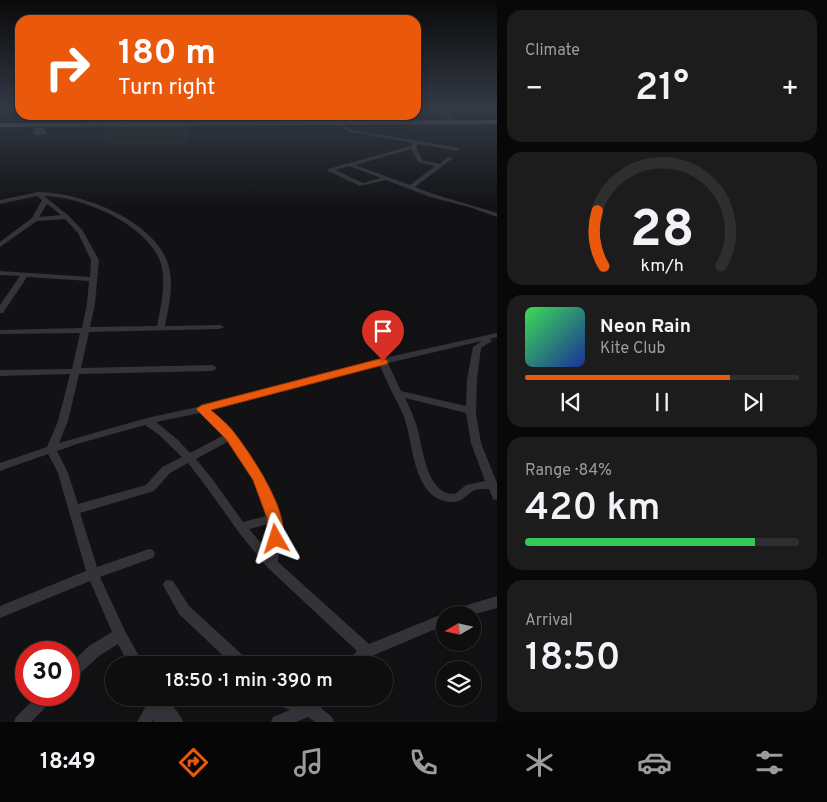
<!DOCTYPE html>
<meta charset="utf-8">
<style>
body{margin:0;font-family:Overpass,sans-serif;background:#1c1c1d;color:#f1f3f6;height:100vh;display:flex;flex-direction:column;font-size:19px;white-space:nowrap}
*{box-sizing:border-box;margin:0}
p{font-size:16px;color:#9b9c9e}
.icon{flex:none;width:28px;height:28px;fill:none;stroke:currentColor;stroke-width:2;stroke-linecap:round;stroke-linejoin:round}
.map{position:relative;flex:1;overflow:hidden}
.details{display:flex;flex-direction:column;gap:10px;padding:10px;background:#080808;width:330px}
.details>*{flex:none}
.banner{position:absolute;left:15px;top:15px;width:406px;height:105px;border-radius:15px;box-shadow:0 2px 8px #0003,0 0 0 1px #2e2e2f;background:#ea580c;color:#fff;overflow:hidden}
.needle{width:32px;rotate:261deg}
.controls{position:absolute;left:436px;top:606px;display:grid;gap:10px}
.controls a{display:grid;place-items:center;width:45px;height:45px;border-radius:50%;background:#0e0e0f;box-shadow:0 2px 8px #0003,0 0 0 1px #2e2e2f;font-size:25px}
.speed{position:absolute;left:15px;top:641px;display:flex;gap:10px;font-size:25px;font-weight:700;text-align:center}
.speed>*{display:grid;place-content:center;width:65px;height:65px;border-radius:50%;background:#0e0e0f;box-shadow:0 2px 8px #0003,0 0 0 1px #2e2e2f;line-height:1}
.speed .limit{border:8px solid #d22;background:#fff;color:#111}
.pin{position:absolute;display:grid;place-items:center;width:42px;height:42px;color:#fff;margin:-51px -21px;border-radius:50% 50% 50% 0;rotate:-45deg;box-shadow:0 0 5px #0007}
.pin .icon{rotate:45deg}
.me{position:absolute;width:55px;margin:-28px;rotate:354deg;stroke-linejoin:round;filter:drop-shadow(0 0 4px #0008)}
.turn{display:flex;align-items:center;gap:18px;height:105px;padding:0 20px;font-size:22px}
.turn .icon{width:65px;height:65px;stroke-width:2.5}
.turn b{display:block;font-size:35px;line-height:42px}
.big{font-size:38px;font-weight:600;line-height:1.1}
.details .tile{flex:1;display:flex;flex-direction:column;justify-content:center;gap:8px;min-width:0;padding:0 18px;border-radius:15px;background:#1c1c1d}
.details .dial{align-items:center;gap:0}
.dial svg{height:130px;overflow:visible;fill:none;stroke:#2e2e2f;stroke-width:7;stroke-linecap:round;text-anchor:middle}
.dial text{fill:#f1f3f6;stroke:none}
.song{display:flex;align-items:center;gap:15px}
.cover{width:60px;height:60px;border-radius:8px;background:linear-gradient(135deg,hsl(130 70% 55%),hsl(230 70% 35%))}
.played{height:5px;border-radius:2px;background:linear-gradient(90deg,#ea580c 75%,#2e2e2f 75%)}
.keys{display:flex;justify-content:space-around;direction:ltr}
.heat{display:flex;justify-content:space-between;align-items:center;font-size:28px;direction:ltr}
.charge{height:8px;border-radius:4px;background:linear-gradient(90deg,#34c759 84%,#2e2e2f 0)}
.trip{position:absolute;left:105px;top:656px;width:288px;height:50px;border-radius:25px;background:#0e0e0f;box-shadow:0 2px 8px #0003,0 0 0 1px #2e2e2f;font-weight:600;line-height:50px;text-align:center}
.tab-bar{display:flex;height:80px;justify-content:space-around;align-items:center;background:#060606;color:#9b9c9e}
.tab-bar .icon{width:35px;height:35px}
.tab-bar .selected{color:#ea580c}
.tab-bar b{font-size:22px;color:#f1f3f6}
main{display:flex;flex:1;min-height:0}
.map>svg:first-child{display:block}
</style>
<main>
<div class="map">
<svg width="497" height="722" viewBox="0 0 497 722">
<rect width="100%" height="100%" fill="#121214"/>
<polygon fill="#181f1a" points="106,125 190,126 185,145 179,146 108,145 101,140"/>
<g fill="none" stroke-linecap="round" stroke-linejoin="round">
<g fill="#333339" fill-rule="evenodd">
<polygon points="447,108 452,108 448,111 451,116 450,122 448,123 446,122 447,116 443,110"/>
<polygon points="127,115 131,115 125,125 121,125"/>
<polygon points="186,115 197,115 184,118 182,120 185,124 181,125 178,120 180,116"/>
<polygon points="341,115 346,115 331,124 327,123"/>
<path d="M 336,122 L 340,122 L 352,130 L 459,148 L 460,149 L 457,151 L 418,144 L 416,147 L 422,160 L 439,164 L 448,157 L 453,158 L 415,187 C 442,198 470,204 497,213 L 497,217 L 469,207 L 430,197 L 386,180 L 360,186 L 328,171 L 328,169 L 411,146 L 413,143 L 351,132 L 336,124 ZM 411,149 L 418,162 L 435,166 L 410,185 L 355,165 ZM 349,166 L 381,178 L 363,183 L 335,170 Z"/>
<path d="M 38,192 C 80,192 151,219 167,261 C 175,281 169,305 165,326 L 220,325 L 224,327 L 220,329 L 89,332 L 81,368 L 213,365 L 217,368 L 213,371 L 79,374 L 68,421 L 59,443 L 147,418 L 202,406 L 380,359 L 497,333 L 497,337 L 490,339 L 492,341 L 481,348 L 477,379 L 476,414 L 481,443 L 497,483 L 497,500 L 493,499 L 489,489 C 484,489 477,489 473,491 C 465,496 462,503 450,502 C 412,498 414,443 404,417 C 397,399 386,383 380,365 L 209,410 L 235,434 L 264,476 L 277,515 L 280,518 L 279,520 L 282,529 L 278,562 L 369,644 L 440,615 L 445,613 L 448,614 L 449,611 L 454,609 L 497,596 L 497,608 L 472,615 L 445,615 L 445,625 L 372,656 L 363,665 L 346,665 L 348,660 L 357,651 L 268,568 L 240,534 L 205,485 L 188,463 L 170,473 L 154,491 L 80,513 L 97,567 L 149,549 L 153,550 L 155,554 L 153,558 L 100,577 L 125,631 L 144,665 L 129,665 L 118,644 L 99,656 L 74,679 L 69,681 L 69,665 L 89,646 L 112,632 L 90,581 L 0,618 L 0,606 L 86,571 L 58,473 L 48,454 L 0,471 L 0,463 L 47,447 L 58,421 L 70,374 L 0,376 L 0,370 L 72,369 L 80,333 L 0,334 L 0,330 L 82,328 L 87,304 L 89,281 L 27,277 L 3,313 L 0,313 L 0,305 L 20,276 L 0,275 L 0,271 L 90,277 L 91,260 L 78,233 L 65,219 L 37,221 L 0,247 L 0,242 L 32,218 L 42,200 L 37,196 L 0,204 L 0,200 ZM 44,196 C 81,196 146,224 160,261 C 167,281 161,306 157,326 L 90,327 L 95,304 L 99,260 L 83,231 L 69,216 ZM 47,204 L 61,215 L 39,217 ZM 482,341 L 473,347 L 467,379 L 466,406 L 401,391 L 388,363 ZM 405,398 L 466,413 L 471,443 L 485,481 L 466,485 L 455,494 C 426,495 423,447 417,427 C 414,417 410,408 405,398 ZM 200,413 L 224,435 L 190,453 L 178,440 L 156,422 ZM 145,425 L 158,434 L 182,457 L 162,467 L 146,485 L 78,504 L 68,473 L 57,451 L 80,443 ZM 229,441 L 255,480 L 266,516 L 243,522 L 213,480 L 196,459 ZM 269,524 L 270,529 L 268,551 L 249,529 Z"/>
<polygon points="169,580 173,581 189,606 248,660 250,665 233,665 179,614 163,585 165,581"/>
<polygon points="38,695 55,695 53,700 31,722 14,722 16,717"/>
<polygon points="146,698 167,698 181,717 183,722 154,722 153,720 152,722 137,722 147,704"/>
<polygon points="271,698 298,698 308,701 312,698 329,698 327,703 321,708 332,717 334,722 315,722 308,717 296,722 271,722 273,717 290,710 273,703"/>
</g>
<polygon fill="#5e606b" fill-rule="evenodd" points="497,120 497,124 0,127 0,123"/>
</g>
<polygon fill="#2e2e32" points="33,129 46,133 46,137 37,138 34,133"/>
<polygon fill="#1d1d20" points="46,133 46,137 37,138 36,134"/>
<polygon fill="#3a3b40" stroke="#4a4c53" points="42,128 46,133 36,134 33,129"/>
<linearGradient id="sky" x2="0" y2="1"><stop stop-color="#0a0a0b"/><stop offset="0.52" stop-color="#333945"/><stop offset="1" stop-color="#333945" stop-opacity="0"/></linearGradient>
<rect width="497" height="209" fill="url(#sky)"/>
<path fill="#ea580c" stroke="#983908" d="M 383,358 L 388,361 L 387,364 L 211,410 C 220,418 230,426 236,435 C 252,456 294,518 281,544 L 276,545 L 270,544 L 268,539 L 267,518 L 253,480 L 226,439 L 196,409 L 202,405 Z"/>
</svg>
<div class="controls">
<a><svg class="needle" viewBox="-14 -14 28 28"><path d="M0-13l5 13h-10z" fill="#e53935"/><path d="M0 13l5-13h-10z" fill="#9b9c9e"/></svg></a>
<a><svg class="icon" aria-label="layers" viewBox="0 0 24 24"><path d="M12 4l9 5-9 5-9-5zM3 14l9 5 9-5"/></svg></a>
</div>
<div class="speed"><div class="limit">30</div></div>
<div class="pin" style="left:383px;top:361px;background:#d93025"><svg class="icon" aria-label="arrive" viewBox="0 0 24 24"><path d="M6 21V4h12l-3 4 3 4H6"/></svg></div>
<svg class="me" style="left:276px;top:539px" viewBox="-20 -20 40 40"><path d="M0-17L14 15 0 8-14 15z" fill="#ea580c" stroke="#fff" stroke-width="4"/></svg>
<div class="trip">18:50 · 1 min · 390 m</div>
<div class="banner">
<div class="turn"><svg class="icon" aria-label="right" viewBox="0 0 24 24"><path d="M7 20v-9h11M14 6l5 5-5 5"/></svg><div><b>180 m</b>Turn right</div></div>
</div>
</div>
<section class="details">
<div class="tile"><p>Climate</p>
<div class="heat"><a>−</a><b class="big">21°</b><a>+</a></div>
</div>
<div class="tile dial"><svg viewBox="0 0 100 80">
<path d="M14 69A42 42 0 1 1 86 69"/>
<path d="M14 69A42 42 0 0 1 10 35" stroke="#ea580c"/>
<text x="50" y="56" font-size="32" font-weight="700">28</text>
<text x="50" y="72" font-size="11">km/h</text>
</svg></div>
<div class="tile">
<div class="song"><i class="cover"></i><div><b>Neon Rain</b><p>Kite Club</p></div></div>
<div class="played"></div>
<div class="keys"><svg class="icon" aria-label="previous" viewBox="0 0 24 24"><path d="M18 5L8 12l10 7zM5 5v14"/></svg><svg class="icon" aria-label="pause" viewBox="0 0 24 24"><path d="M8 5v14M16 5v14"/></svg><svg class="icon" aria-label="next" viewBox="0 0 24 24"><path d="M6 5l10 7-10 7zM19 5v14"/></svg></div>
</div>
<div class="tile"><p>Range · 84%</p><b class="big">420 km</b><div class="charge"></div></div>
<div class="tile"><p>Arrival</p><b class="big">18:50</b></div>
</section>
</main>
<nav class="tab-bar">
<b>18:49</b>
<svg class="icon selected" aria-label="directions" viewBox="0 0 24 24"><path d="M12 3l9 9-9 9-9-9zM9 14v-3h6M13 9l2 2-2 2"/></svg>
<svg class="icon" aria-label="music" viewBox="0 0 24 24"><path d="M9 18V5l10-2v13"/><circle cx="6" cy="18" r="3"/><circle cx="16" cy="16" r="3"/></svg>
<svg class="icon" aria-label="phone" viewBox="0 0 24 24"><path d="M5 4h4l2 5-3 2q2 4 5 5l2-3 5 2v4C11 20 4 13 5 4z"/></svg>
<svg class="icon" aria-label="climate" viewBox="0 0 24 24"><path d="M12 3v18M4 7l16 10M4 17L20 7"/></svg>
<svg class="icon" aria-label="car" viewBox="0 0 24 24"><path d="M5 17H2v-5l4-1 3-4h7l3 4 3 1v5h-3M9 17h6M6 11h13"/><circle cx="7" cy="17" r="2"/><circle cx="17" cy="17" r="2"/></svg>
<svg class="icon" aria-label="filters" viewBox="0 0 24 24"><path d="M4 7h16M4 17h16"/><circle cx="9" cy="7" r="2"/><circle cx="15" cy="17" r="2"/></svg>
</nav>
